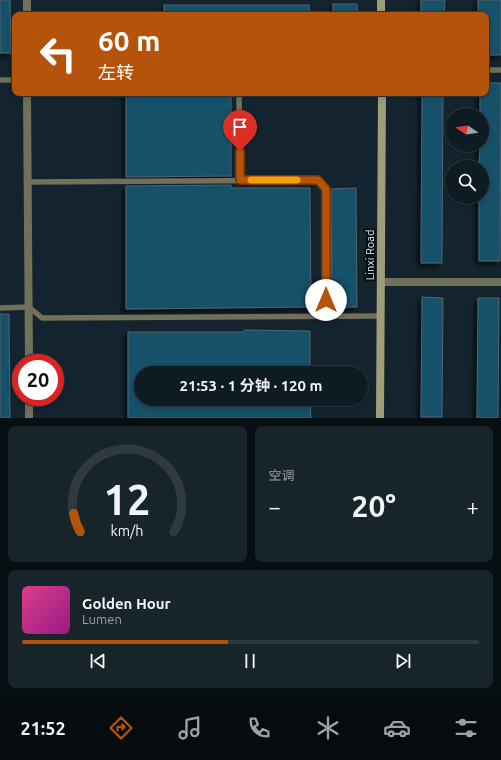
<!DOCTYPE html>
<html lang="zh">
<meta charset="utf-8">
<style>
body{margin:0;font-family:Ubuntu,"Noto Sans SC",sans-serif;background:#17242a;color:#f1f3f6;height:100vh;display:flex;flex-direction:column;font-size:15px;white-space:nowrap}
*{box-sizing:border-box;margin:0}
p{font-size:13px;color:#9ba1a5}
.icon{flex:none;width:22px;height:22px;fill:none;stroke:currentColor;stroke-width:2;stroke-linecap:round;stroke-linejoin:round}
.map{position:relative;height:418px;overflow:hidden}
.drawer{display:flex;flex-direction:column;gap:8px;padding:8px;background:#080f13;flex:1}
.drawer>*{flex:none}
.hud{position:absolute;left:12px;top:12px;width:477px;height:84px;border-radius:8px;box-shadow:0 2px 6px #0003,0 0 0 1px #2e3940;background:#b45309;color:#fff;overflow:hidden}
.needle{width:26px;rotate:283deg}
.buttons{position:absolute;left:445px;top:108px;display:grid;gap:8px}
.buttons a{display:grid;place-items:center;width:44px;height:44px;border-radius:50%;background:#0e1b22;box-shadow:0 2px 6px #0003,0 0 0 1px #2e3940;font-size:20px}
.speed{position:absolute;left:12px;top:354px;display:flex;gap:8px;font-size:20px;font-weight:700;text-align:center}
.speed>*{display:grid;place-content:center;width:52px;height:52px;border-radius:50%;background:#0e1b22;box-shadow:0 2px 6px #0003,0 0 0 1px #2e3940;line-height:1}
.speed .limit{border:6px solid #d22;background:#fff;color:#111}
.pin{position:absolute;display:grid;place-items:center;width:34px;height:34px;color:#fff;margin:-41px -17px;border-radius:50% 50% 50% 0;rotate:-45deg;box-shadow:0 0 4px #0007}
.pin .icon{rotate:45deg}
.me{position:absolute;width:44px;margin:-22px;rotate:0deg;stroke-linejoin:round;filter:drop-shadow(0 0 3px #0008)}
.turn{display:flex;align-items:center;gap:14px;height:84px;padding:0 20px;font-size:18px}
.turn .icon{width:52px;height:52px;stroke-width:2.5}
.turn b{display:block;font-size:28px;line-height:34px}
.big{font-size:30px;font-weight:700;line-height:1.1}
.drawer .card{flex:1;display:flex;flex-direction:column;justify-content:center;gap:6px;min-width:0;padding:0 14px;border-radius:8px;background:#17242a}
.drawer .dial{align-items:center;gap:0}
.dial svg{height:104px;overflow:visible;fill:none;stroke:#2e3940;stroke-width:7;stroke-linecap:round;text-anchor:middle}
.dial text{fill:#f1f3f6;stroke:none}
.song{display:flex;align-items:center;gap:12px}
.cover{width:48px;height:48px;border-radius:6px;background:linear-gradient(135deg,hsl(330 70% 55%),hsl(310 70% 35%))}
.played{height:4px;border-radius:2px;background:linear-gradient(90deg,#b45309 45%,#2e3940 45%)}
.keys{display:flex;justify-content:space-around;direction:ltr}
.heat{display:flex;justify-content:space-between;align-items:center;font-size:22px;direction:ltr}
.drawer .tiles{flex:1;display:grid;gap:8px;grid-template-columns:1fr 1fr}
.card:last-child{grid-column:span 2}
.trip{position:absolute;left:134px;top:366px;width:234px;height:40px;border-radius:20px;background:#0e1b22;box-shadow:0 2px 6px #0003,0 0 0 1px #2e3940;font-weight:700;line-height:40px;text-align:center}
.menu{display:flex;height:64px;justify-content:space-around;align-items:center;background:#060b0e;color:#9ba1a5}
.menu .icon{width:28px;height:28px}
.menu .on{color:#b45309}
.menu b{font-size:18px;color:#f1f3f6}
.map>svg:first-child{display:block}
</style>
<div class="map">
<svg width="501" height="418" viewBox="0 0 501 418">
<defs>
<filter id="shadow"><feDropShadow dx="-3.5" dy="3.5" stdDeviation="2" flood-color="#0009"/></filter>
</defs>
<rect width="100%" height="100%" fill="#13242e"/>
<g fill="#19516b" stroke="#50636e" filter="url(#shadow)">
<polygon points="0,0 10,0 11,53 0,53"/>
<polygon points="421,0 445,0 444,15 421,15"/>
<polygon points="478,0 501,0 501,55 486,55 486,15 478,15"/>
<rect x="333" y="4" width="24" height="11"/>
<rect x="164" y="5" width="145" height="10"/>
<polygon points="486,83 501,83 500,261 479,261 479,197 482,197 482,167 479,167 480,145 482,145 482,115 480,115 480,93 486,93"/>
<polygon points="126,93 231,93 231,176 126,177"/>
<polygon points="422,93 443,93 442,263 421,263"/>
<polygon points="231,185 231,188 310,188 311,307 126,309 126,186"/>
<polygon points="356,188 357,307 332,307 331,189"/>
<polygon points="422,297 443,298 442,417 421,417"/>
<polygon points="478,298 499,298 498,418 477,418"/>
<polygon points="0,314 9,314 10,418 0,418"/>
<polygon points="244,330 310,331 310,373 141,373 141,399 310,399 311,418 128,418 128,332 244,332"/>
</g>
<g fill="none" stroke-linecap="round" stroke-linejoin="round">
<g stroke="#71705b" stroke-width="5.5">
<polyline points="486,70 501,70"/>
<polyline points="0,80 15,80"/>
<polyline points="239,93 240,180"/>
<polyline points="28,182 318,180 326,189 326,316"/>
<polyline points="0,308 29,307 42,318 381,316"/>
</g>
<g stroke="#71705b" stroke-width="8">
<polyline points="27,0 27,15"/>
<polyline points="27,93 29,363"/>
<polyline points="381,282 501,282"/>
<polyline points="29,397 29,418"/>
</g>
<g stroke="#9f9d7a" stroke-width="8">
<polyline points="381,0 381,15"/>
<polyline points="380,418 382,93"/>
</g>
</g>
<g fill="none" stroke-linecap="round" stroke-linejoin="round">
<defs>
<polyline id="route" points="240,151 240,180 318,180 326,189 326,300"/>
</defs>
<use href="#route" stroke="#753606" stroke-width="10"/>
<use href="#route" stroke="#b45309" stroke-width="7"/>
<polyline stroke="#f59e0b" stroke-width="7" points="251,180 297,180"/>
</g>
<g text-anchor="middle" stroke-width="4" stroke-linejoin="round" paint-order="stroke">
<g font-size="11" fill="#e6f1f8" stroke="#060d11">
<text transform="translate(370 255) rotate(-90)" y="4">Linxi Road</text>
</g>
</g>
</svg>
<div class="buttons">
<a><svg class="needle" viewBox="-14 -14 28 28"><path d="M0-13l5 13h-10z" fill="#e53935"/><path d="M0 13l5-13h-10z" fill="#9ba1a5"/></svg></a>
<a><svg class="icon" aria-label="search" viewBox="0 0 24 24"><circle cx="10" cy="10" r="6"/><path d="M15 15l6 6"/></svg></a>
</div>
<div class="speed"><div class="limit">20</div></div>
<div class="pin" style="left:240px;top:151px;background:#d93025"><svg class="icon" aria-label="arrive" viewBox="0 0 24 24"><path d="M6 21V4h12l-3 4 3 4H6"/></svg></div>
<svg class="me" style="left:326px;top:300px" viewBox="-20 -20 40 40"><circle r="19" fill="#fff"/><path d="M0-13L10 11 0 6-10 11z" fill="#b45309"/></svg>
<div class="trip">21:53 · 1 分钟 · 120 m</div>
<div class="hud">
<div class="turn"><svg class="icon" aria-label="left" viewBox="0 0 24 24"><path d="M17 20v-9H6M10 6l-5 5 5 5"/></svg><div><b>60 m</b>左转</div></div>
</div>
</div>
<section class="drawer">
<div class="tiles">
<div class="card dial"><svg viewBox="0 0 100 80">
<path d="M14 69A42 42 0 1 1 86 69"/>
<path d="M14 69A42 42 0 0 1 9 55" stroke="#b45309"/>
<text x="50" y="56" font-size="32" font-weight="700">12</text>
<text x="50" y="72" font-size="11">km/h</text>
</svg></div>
<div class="card"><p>空调</p>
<div class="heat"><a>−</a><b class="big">20°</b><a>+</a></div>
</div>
<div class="card">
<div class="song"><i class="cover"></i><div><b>Golden Hour</b><p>Lumen</p></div></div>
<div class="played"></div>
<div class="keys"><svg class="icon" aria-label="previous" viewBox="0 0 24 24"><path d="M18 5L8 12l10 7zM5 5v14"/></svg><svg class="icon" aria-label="pause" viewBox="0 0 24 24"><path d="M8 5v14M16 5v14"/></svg><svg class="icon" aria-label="next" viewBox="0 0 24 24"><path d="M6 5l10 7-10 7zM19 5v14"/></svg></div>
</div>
</div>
</section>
<nav class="menu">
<b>21:52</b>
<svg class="icon on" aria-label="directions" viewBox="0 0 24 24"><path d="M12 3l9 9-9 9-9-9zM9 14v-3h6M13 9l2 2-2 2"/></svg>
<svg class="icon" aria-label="music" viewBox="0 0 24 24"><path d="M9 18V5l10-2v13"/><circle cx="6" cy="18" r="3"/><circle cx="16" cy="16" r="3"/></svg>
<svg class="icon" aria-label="phone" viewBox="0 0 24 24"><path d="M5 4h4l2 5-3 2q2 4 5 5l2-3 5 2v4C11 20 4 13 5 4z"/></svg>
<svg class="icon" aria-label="climate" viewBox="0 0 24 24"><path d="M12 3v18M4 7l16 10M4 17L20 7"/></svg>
<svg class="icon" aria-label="car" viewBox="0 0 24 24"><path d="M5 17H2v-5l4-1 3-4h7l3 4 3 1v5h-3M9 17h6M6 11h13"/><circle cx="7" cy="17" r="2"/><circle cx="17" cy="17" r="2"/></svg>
<svg class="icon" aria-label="filters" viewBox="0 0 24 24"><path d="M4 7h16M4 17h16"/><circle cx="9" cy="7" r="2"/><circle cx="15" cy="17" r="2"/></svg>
</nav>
